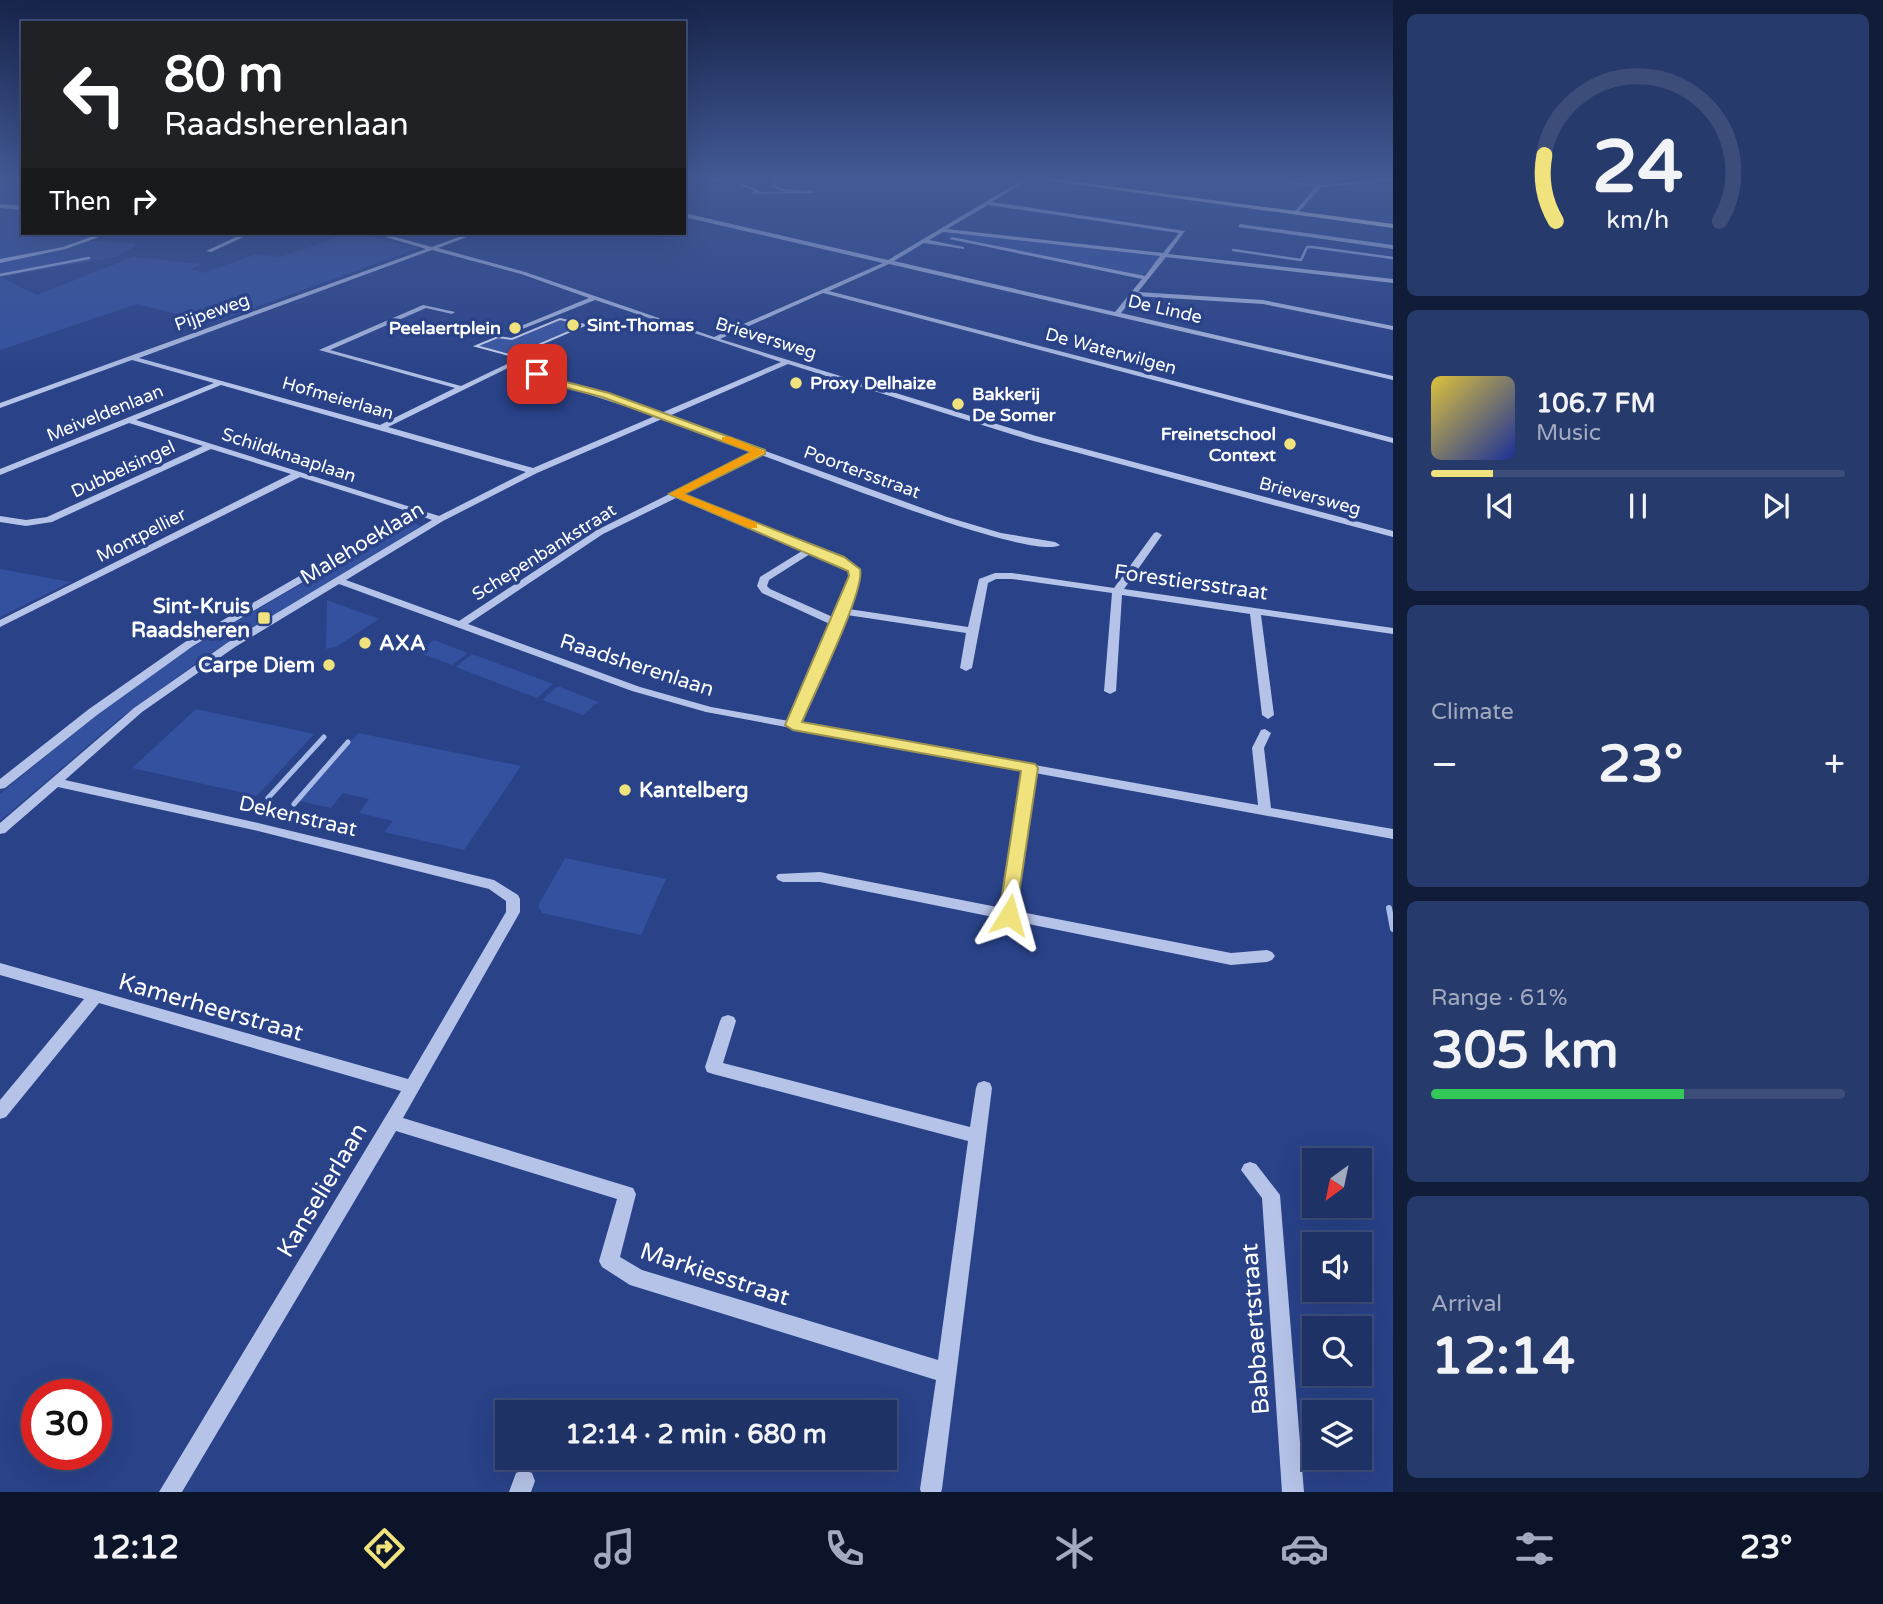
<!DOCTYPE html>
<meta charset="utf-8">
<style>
body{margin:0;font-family:"Varela Round",sans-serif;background:#273a6c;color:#f1f3f6;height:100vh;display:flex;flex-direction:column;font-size:26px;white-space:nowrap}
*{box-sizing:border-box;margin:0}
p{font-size:23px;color:#a1aabf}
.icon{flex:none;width:38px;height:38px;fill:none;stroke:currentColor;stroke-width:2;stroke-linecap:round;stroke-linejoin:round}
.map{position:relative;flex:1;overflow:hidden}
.panel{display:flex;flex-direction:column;gap:14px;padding:14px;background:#111c38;width:490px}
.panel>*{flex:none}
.hud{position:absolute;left:21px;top:21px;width:665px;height:214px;border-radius:0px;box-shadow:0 7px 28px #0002,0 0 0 2px #3c4d7a;background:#202124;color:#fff;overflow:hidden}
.needle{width:46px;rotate:213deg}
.tools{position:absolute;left:1302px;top:1148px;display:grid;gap:14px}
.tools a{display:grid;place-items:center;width:70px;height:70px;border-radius:0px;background:#1f3266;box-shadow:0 7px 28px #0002,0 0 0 2px #3c4d7a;font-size:35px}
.speed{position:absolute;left:21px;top:1379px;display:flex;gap:14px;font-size:35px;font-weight:700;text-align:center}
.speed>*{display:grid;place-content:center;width:91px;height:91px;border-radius:50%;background:#1f3266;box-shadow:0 7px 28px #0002,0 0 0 2px #3c4d7a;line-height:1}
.speed .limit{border:10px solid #d22;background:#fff;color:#111}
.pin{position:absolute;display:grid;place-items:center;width:60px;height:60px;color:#fff;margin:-30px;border-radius:14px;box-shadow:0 4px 10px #0006}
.me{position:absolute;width:77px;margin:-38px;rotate:8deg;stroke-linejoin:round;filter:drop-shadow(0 0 5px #0008)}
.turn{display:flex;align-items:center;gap:24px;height:147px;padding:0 28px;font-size:32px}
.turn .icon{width:91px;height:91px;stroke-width:2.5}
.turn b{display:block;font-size:49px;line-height:60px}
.then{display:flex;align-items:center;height:66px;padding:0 28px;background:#0003;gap:14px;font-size:26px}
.big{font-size:52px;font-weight:700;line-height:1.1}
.panel .widget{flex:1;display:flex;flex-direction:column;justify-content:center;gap:10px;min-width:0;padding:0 24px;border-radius:10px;background:#273a6c}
.panel .dial{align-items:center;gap:0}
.dial svg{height:182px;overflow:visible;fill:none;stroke:#3c4d7a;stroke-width:7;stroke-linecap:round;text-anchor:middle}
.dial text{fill:#f1f3f6;stroke:none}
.song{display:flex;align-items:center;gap:21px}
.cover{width:84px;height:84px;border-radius:10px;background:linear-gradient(135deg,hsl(50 70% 55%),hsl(230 70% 35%))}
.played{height:7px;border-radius:4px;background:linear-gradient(90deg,#f0e27c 15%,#3c4d7a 15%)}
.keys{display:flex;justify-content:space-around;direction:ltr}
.heat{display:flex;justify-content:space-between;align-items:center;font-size:38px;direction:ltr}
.charge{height:10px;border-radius:5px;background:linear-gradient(90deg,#34c759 61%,#3c4d7a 0)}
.trip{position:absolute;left:495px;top:1400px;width:402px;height:70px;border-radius:0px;background:#1f3266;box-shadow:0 7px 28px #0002,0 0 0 2px #3c4d7a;font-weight:700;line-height:70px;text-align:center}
.tabs{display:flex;height:112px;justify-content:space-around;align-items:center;background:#0c1429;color:#a1aabf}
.tabs .icon{width:49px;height:49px}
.tabs .on{color:#f0e27c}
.tabs b{font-size:32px;color:#f1f3f6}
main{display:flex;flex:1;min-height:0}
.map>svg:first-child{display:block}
</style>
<main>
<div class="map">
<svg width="1393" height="1492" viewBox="0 0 1393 1492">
<rect width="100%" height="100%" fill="#294288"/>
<g fill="#34519f">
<polygon points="0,179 23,179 23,206 0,205"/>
<polygon points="0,207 23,208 23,233 106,233 88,241 134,243 136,246 115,257 1,277 37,295 133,257 201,264 191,269 204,273 256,254 280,257 352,233 419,248 212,323 137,304 0,350"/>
<polygon points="949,232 1161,256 1142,276 942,235"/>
<polygon points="411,521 421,526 206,656 119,719 0,821 0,794 102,710 192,647"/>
<polygon points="0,569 71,582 0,617"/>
<polygon points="327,600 379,619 336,647 326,649"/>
<polygon points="434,640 468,653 452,665 417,652"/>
<polygon points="472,654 553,684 537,698 456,667"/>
<polygon points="558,686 598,702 583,715 542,700"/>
<polygon points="196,709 314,734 257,796 132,768"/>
<polygon points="358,733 521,766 464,850 384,832 393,821 359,813 369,799 343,793 331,808 299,801"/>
<polygon points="565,858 666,879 641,935 542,913 538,906"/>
</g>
<polygon fill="#1d3069" stroke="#aabce9" stroke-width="2" points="776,179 773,186 782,190 813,192 752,193 758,191 735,182 711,180"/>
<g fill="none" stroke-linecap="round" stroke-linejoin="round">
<g stroke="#aabce9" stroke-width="2.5">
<polyline points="1233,250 1301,260 1307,247 1312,247 1393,258"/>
<polyline points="0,275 89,258"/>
</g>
<g stroke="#aabce9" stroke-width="5">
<polyline points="268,798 324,737"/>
<polyline points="294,804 348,742"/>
</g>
<polyline stroke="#aabce9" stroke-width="6" points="1389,908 1393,929"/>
</g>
<polygon fill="#3a57a4" stroke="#d9e1f7" stroke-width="2" points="560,319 585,325 513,356 476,346 498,337 512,339"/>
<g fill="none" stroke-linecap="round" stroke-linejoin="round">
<g fill="#b5c3e8" fill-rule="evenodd">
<path d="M 1024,179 L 1029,179 L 992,202 L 1185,231 L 1168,254 L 1393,279 L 1393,283 L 1166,257 L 1138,292 L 1263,300 L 1393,326 L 1393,330 L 1263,304 L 1135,296 L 1121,313 L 1393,376 L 1393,380 L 889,264 L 829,291 L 1393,438 L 1393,443 L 823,293 L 720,339 L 1036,436 L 1393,531 L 1393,537 L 1030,440 L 788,364 L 669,416 L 947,517 L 1001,533 L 1055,542 L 1060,545 C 1033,562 803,470 761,455 L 683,494 L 809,547 L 815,547 L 816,550 L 858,567 L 858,580 L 849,609 L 968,627 L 979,579 L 995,573 L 1012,573 L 1114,588 L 1154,533 L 1157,532 L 1162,535 L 1124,589 L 1393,628 L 1393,634 L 1261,615 L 1274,715 L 1268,719 L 1262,715 L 1250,614 L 1122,595 L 1116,691 L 1110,694 L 1104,691 L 1112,593 L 1012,579 L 996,579 L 988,583 L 972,668 L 966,671 L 960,668 L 966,633 L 847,615 L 800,723 L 1258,805 L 1252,748 L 1261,730 L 1265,729 L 1271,733 L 1264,748 L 1271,808 L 1393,829 L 1393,839 L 1035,773 L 1016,911 L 1231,953 L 1267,950 L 1272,952 L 1275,956 L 1272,960 L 1267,962 L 1231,965 L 820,882 L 783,882 L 778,880 L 776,877 L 778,874 L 820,872 L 1002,908 L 1022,771 L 706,712 L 632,691 L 339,584 L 235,647 L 142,712 L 65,780 L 258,823 L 494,880 L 518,895 L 520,899 L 520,912 L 403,1118 L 633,1188 L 636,1194 L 620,1257 L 642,1270 L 938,1360 L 968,1141 L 713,1074 L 707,1072 L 705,1067 L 720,1021 L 722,1017 L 728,1015 L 734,1017 L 736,1021 L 723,1063 L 970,1127 L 976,1088 L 978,1083 L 984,1081 L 990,1083 L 992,1088 L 942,1489 L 941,1492 L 921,1492 L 920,1489 L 936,1380 L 630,1285 L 602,1267 L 599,1261 L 617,1199 L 396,1131 L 182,1492 L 159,1492 L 401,1091 L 99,1003 L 6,1117 L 0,1119 L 0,1100 L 84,999 L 0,975 L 0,963 L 408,1079 L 506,912 L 506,901 L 489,889 L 258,831 L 58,787 L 5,833 L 0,834 L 0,823 L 134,708 L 227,643 L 432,520 L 418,515 L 193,646 L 97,715 L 5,788 L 0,789 L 0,779 L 89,709 L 185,642 L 410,512 L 300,477 L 0,627 L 0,620 L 291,474 L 211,449 L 52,522 L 26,526 L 0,522 L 0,516 L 26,520 L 47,517 L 203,446 L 129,423 L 0,475 L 0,469 L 214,383 L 132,360 L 0,408 L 0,403 L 426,249 L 372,233 L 380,233 L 432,247 L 470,233 L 477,233 L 438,248 L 525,272 L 714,337 L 883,263 L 684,217 L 684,213 L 888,260 ZM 988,205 L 1179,233 L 1163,253 L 947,229 ZM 943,232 L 1160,256 L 1145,276 L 952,237 L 949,239 L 1142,279 L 1115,312 L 894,261 L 924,243 L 964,249 L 964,247 L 929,240 ZM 432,250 L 521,274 L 589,298 L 516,328 L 516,330 L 520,330 L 595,300 L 781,362 L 661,413 L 507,364 L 461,386 L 330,350 L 426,308 L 452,314 L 455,312 L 423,305 L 319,350 L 455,388 L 380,425 L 139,358 ZM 508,368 L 655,416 L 533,468 L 388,427 ZM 221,385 L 526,472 L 439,516 L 136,420 ZM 662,419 L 754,452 L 597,530 L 459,621 L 346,580 L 443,521 L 537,473 ZM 676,498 L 802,551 L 760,577 L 757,586 L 762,593 L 832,625 L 789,721 L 711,707 L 640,687 L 468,624 L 603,534 ZM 810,554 L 849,570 L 848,580 L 835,618 L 770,589 L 767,586 L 769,580 Z"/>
<polygon points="1260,179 1320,185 1387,179 1393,179 1393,181 1321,187 1296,215 1294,212 1316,187"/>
<polygon points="0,204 23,206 23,210 0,208"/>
<polygon points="1240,224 1393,245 1393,249 1238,227"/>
<polygon points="102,233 110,233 66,249 0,263 0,259 63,247"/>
<polygon points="245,233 252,233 211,252 206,251"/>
<polygon points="1250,1162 1256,1164 1280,1195 1304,1492 1282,1492 1262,1198 1241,1170 1244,1164"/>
<polygon points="524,1470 532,1473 535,1481 531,1492 509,1492 516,1473"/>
</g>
<polygon fill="#f7f9fe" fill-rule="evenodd" points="1036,179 1055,179 1393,224 1393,228"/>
</g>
<linearGradient id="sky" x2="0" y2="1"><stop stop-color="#17244b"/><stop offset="0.46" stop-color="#435a96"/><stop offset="1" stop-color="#435a96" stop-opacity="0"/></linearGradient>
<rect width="1393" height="388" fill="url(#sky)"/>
<path fill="#f0e27c" stroke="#9c9351" stroke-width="2" d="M 537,372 L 547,377 L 609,393 L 765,450 L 765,454 L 684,494 L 844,557 L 860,569 C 866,589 813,696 802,722 L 1035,764 L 1038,768 L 1015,920 L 1002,920 L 999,915 L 1021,771 L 793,730 L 785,725 L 849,576 L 848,571 L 669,494 L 751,452 L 602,397 L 540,381 L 532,374 Z"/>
<polygon fill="#f59e0b" points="722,437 730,437 766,452 684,494 757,523 757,528 749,528 669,494 751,452 722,441"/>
<g fill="#f0e27c" stroke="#294288" stroke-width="2.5">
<circle cx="573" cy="325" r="7"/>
<circle cx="515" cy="328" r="7"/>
<circle cx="796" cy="383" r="7"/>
<circle cx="958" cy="404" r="7"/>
<circle cx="1290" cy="444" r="7"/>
<rect x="257" y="611" width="14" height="14" rx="3.5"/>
<circle cx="365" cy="643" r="7"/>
<circle cx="329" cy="665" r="7"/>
<circle cx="625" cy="790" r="7"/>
</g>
<g text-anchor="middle" stroke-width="7" stroke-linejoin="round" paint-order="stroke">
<g font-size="18" fill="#fff" stroke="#294288">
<text transform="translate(1165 309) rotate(13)" y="6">De Linde</text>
<text transform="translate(212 312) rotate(-20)" y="6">Pijpeweg</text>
<text transform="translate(766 338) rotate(17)" y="6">Brieversweg</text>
<text transform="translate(1111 351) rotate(15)" y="6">De Waterwilgen</text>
<text transform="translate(338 398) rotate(16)" y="6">Hofmeierlaan</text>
<text transform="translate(105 413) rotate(-22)" y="6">Meiveldenlaan</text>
<text transform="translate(289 455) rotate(18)" y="6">Schildknaaplaan</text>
<text transform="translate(123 469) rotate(-25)" y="6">Dubbelsingel</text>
<text transform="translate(862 472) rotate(20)" y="6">Poortersstraat</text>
<text transform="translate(1310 496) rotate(15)" y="6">Brieversweg</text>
<text transform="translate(141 535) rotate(-27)" y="6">Montpellier</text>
<text transform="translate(544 552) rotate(-32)" y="6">Schepenbankstraat</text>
</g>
<g font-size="18" font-weight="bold" fill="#fff" stroke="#294288" text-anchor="start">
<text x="587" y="331">Sint-Thomas</text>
<text x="501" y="334" text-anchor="end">Peelaertplein</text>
<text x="810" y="389">Proxy Delhaize</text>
<text x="972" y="400">Bakkerij<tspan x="972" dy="21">De Somer</tspan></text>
<text x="1276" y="440" text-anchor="end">Freinetschool<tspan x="1276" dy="21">Context</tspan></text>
</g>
<g font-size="21" fill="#fff" stroke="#294288">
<text transform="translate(362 543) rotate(-31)" y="7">Malehoeklaan</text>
<text transform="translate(1191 582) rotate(8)" y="7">Forestiersstraat</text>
<text transform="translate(637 665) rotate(18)" y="7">Raadsherenlaan</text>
<text transform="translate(298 816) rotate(13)" y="7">Dekenstraat</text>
</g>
<g font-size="21" font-weight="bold" fill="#fff" stroke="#294288" text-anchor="end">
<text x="250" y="613">Sint-Kruis<tspan x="250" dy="24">Raadsheren</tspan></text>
<text x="379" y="650" text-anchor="start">AXA</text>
<text x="315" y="672">Carpe Diem</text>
<text x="639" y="797" text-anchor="start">Kantelberg</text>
</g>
<g font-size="24" fill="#fff" stroke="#294288">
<text transform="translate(211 1007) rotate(16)" y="8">Kamerheerstraat</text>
<text transform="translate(322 1190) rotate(-59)" y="8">Kanselierlaan</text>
<text transform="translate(715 1274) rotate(18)" y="8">Markiesstraat</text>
<text transform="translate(1255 1329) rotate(-94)" y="8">Babbaertstraat</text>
</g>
</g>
</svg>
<div class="tools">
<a><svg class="needle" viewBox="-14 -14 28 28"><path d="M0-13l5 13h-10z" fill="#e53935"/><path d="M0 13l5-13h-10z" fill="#a1aabf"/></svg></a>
<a><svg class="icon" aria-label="sound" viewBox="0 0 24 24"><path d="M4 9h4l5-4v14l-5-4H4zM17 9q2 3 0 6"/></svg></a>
<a><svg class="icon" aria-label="search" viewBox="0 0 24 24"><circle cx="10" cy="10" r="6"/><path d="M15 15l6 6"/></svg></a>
<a><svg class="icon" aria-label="layers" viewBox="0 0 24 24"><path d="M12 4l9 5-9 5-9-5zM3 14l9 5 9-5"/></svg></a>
</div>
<div class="speed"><div class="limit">30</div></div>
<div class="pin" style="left:537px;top:374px;background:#d93025"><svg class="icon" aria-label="arrive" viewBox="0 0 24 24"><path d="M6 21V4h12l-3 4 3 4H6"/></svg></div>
<svg class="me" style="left:1009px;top:915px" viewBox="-20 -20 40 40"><path d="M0-17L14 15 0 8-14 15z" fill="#f0e27c" stroke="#fff" stroke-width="4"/></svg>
<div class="trip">12:14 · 2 min · 680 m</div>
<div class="hud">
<div class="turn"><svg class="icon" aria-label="left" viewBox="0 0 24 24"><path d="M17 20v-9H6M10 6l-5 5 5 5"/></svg><div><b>80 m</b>Raadsherenlaan</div></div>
<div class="then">Then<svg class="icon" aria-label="right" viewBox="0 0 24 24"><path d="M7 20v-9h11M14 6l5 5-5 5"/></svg></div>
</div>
</div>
<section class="panel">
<div class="widget dial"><svg viewBox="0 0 100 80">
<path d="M14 69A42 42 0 1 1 86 69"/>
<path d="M14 69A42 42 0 0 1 9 40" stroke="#f0e27c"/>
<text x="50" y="56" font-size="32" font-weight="700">24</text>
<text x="50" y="72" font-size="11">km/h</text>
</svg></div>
<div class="widget">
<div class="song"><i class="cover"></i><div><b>106.7 FM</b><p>Music</p></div></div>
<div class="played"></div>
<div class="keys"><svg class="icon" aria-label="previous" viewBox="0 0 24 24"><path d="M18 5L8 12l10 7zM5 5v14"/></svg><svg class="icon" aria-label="pause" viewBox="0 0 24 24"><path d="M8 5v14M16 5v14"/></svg><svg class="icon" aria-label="next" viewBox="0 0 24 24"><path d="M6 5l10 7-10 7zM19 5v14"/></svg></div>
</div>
<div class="widget"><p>Climate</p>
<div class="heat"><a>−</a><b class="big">23°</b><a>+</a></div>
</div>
<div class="widget"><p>Range · 61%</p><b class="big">305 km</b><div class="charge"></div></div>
<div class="widget"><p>Arrival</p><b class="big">12:14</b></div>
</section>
</main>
<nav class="tabs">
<b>12:12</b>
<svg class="icon on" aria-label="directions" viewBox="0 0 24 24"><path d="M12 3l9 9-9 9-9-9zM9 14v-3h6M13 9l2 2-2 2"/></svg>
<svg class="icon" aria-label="music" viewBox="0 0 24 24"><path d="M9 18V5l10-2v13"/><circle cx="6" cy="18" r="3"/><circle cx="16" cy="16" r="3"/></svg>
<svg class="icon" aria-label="phone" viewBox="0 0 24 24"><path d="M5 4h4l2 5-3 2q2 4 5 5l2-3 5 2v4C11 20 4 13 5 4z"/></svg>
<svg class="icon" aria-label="climate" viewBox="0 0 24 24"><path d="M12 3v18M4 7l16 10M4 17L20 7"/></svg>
<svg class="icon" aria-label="car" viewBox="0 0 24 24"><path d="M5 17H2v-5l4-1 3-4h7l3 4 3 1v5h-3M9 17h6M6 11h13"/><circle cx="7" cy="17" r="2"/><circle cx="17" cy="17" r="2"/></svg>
<svg class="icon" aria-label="filters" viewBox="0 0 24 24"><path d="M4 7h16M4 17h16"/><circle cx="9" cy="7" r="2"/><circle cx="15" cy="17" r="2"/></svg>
<b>23°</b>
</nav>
